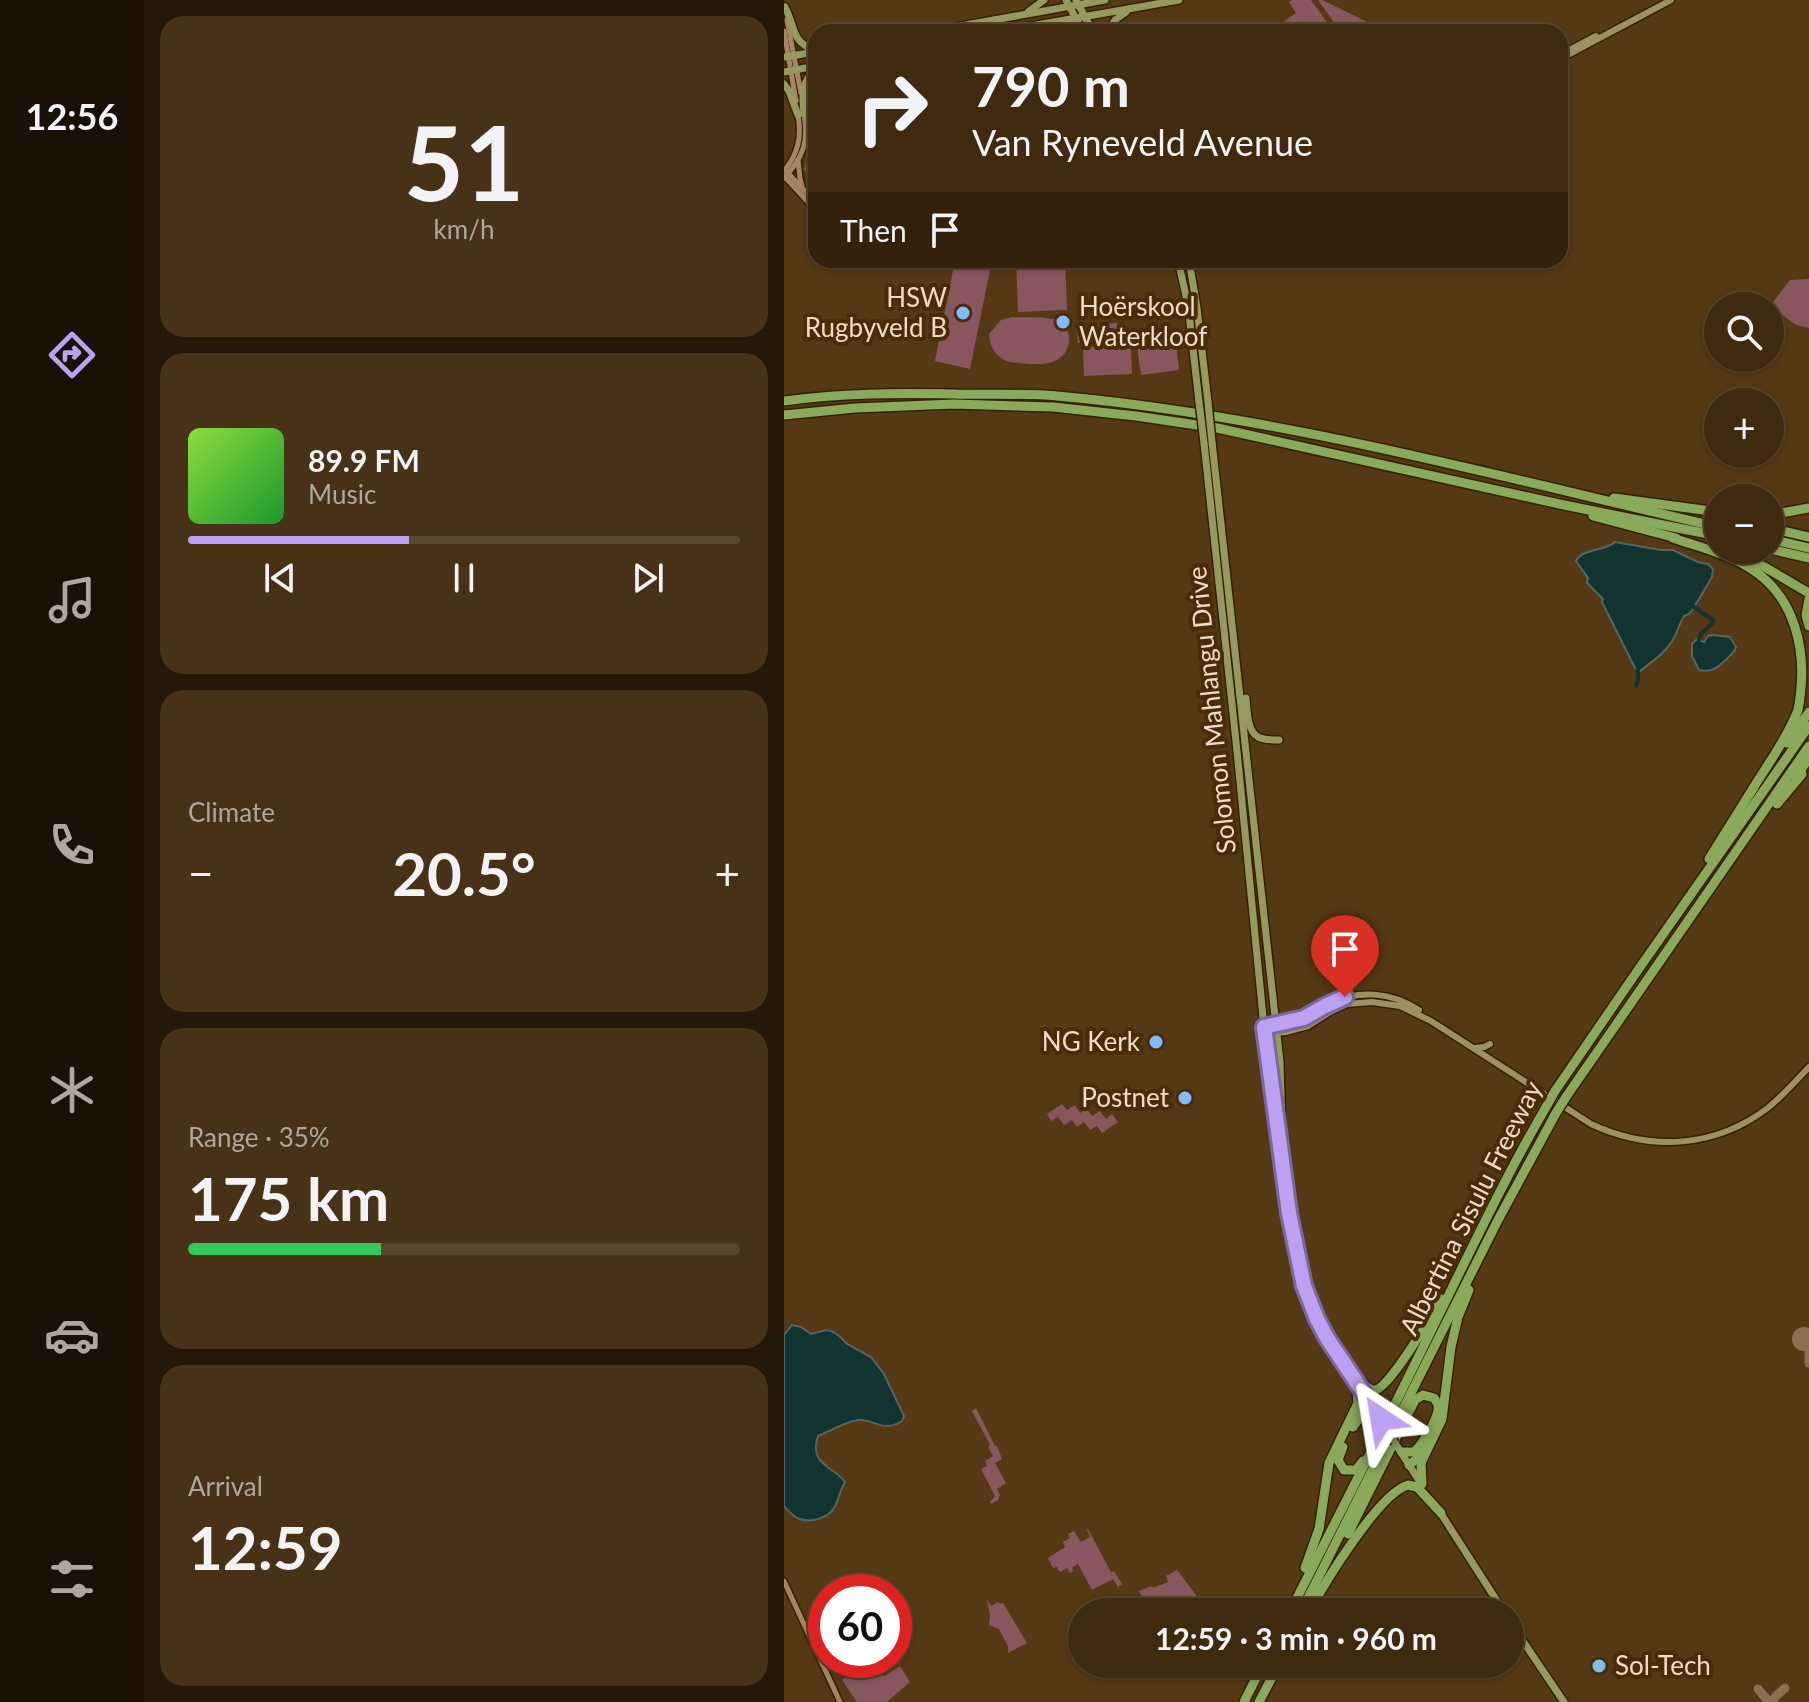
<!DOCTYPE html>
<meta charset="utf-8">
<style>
body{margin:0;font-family:Lato,sans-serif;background:#473218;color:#f1f3f6;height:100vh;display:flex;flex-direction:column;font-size:30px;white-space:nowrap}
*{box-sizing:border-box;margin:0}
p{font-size:26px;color:#aea79e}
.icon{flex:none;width:44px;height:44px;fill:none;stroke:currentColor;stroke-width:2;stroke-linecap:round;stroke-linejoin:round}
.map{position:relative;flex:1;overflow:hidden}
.drawer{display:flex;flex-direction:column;gap:16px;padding:16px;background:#231708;width:640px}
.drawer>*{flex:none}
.hud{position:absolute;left:24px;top:24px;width:760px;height:244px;border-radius:24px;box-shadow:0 2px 6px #0004,0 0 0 2px #59462f;background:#402a0f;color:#f1f3f6;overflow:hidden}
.fabs{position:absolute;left:920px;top:292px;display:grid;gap:16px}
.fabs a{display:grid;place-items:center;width:80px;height:80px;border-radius:50%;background:#402a0f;box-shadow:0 2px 6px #0004,0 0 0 2px #59462f;font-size:40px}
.speed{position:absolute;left:24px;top:1574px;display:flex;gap:16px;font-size:40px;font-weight:700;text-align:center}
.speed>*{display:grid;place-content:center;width:104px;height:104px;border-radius:50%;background:#402a0f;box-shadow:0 2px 6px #0004,0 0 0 2px #59462f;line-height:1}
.speed .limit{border:12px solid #d22;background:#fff;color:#111}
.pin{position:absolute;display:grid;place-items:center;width:68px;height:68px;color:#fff;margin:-82px -34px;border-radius:50% 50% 50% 0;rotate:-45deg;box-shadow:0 0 8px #0007}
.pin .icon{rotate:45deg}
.me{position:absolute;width:88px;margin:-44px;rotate:327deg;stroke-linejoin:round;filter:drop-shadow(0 0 6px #0008)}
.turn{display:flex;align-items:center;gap:28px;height:168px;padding:0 32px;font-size:36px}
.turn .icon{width:104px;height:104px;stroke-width:2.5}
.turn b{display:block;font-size:56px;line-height:68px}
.then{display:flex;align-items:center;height:76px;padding:0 32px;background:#0003;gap:16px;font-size:30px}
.big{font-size:60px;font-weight:700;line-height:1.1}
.drawer .card{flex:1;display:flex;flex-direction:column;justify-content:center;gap:12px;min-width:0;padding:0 28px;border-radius:24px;background:#473218}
.drawer .dial{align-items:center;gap:0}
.dial b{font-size:104px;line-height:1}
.song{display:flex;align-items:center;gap:24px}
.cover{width:96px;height:96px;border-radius:12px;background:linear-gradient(135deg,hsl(90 70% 55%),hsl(130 70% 35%))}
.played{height:8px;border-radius:4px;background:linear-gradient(90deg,#bca0f2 40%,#59462f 40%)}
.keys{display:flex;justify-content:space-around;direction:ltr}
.heat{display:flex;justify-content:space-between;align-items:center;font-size:44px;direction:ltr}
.charge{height:12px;border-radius:6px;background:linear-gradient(90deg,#34c759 35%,#59462f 0)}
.trip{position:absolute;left:284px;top:1598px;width:456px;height:80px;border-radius:40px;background:#402a0f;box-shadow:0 2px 6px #0004,0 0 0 2px #59462f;font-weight:700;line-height:80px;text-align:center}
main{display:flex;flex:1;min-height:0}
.tab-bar{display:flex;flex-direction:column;width:144px;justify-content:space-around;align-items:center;background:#1a1106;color:#aea79e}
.tab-bar .icon{width:56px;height:56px}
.tab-bar .on{color:#bca0f2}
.tab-bar b{font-size:36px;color:#f1f3f6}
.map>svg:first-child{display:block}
</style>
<main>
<nav class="tab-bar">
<b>12:56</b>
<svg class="icon on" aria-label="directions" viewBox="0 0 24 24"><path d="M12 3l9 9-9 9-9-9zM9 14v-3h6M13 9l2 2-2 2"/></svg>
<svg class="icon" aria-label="music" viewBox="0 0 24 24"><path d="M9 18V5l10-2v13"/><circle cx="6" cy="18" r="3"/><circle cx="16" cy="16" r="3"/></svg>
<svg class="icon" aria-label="phone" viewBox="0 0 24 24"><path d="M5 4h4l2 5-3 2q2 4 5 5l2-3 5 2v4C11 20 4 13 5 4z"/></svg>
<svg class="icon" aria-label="climate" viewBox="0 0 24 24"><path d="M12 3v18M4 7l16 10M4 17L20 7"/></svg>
<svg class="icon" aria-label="car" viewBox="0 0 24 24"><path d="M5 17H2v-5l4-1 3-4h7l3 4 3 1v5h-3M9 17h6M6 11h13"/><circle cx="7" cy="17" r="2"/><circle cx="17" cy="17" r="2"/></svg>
<svg class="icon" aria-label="filters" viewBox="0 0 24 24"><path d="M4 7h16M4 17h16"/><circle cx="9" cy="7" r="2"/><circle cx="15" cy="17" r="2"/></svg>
</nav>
<section class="drawer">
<div class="card dial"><b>51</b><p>km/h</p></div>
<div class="card">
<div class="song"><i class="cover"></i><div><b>89.9 FM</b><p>Music</p></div></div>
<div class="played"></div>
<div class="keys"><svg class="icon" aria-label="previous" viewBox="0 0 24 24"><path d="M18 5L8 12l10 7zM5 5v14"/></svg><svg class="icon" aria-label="pause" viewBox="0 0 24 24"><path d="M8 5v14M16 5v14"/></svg><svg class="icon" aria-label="next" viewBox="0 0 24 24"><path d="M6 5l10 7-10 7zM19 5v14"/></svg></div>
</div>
<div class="card"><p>Climate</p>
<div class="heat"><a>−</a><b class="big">20.5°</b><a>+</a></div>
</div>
<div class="card"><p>Range · 35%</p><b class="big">175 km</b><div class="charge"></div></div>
<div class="card"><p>Arrival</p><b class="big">12:59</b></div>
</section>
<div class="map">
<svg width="1025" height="1702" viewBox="0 0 1025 1702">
<rect width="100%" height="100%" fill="#553814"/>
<g fill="#87565f">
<polygon points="508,0 527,0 550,32 526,32 518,21 502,32 496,24 512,13 505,2"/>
<polygon points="534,0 538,0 604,32 557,32"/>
<polygon points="32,91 32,190 20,169 29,131 26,93"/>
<polygon points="171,260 182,260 207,265 186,369 151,361"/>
<polygon points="232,260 281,260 283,310 234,312"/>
<polygon points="1025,279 1025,328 1012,325 986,306 1006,280"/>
<path d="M 228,317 C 242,318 259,316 272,320 C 292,327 288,357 268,362 C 255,366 238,363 225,362 C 212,357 206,348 205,334 L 217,320 Z"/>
<polygon points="333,323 335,340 294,343 292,327"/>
<polygon points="392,341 395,370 357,375 353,346"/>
<polygon points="347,345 348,374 300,376 299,347"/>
<polygon points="278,1104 283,1110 291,1105 296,1113 303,1109 308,1116 316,1111 322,1119 328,1114 334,1122 318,1133 313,1126 306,1130 300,1122 293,1127 288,1120 280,1125 274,1117 267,1121 263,1114"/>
<polygon points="192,1408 211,1446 213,1446 218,1459 211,1463 222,1483 213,1489 216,1495 214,1500 207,1504 206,1502 211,1496 197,1469 203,1466 201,1461 209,1456 204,1447 206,1445 188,1411"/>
<polygon points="304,1529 327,1572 330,1571 338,1584 334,1587 329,1579 308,1590 294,1564 288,1568 289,1571 286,1573 283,1568 276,1572 273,1567 269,1568 264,1558 281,1547 279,1542 286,1538 284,1534 290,1531 297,1542 306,1537 303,1530"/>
<polygon points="393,1570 425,1612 384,1612 378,1602 367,1608 364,1607 355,1591 367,1586 369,1588 384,1582 382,1576"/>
<polygon points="203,1600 207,1606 214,1602 216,1604 219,1603 243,1643 224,1653 224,1646 215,1629 205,1625 206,1615"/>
<polygon points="116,1666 126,1682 103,1702 73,1702 58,1680 75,1668 80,1675 90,1669 100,1676"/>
</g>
<g fill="#113431" stroke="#53665f" stroke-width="2">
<path d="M 831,542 L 877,550 L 889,550 L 914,562 L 924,564 L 929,569 L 928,577 L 909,609 L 905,614 L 900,616 C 896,623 894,629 891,636 C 884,651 869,661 856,671 L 851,668 L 818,602 L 819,599 L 803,583 L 804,578 L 792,561 C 799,548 820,552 831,542 Z"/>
<path d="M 928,635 L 946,637 L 952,647 L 951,650 C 941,661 931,674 915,670 L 908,656 L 908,644 L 913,639 L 920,642 L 924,636 Z"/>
<path d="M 8,1325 L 17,1327 L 27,1334 L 42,1330 L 47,1331 L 53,1334 L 63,1344 L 87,1357 L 100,1374 L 120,1416 L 118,1421 C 99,1433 93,1420 75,1420 C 65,1420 44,1432 34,1436 C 24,1465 50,1466 61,1482 C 56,1490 55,1498 51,1506 C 46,1518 27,1523 16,1519 C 9,1517 5,1511 0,1506 L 0,1335 Z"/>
</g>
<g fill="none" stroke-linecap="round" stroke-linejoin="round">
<g stroke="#113431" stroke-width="4">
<polyline points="910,607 929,620 929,623 917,634 915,640"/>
<polyline points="852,686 854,680 854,669"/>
</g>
<g stroke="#8a7052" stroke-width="9">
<polyline points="1025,1351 1025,1363"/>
<polyline points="974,1689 985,1702"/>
<polyline points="989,1702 991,1697 1001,1688"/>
</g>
<polyline stroke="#8a7052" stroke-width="24" points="1020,1339 1025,1340"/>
<defs>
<g id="tertiary">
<polyline points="3,20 17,93"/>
<polyline points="0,31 12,101"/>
<polyline points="14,160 16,178 18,186"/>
<path d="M 0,171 C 14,154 18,137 14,115"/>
<polyline points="3,172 32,203"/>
<polyline points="0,176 24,202 32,219"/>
<path d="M 0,178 C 19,158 25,142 20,114"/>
<polyline points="39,260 40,264"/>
<polyline points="45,260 45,263"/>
<polyline points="0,1581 56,1702"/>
</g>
<g id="secondary">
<polyline points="776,55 812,36"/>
<polyline points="776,59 887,0"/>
<path d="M 480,1027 C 493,1024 506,1024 517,1019 C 527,1016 535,1009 545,1004 C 575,989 607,992 635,1010"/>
<path d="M 481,1034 L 502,1032 L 524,1026 L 546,1012 L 563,1004 L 588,1002 L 616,1006 L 647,1021 L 807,1124 C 867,1152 932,1148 985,1107 C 999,1095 1012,1081 1025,1067"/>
<polyline points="691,1048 700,1047 706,1044"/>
</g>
<g id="primary">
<polyline points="282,0 299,32"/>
<polyline points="292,0 309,32"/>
<path d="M 1,7 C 12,28 6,41 32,51"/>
<polyline points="244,12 260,0"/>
<polyline points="253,28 278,32"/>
<polyline points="143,32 321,0"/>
<polyline points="213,32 395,0"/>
<polyline points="324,32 331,20 342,12"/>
<polyline points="0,57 32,52"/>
<polyline points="0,72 32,66"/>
<polyline points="0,84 5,91 14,115"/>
<path d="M 20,114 C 18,96 17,81 32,69"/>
<polyline points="394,260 404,305 415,402"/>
<polyline points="405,260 413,308 424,402"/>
<polyline points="428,442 496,1062 498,1134"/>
<path d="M 420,443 L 453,751 L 480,1027 L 505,1213 C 515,1270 524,1308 556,1357"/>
<path d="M 462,698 C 463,709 463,731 474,737 C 479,740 489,740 495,740"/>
<polyline points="574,1384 597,1419"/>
<polyline points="611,1443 636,1482"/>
<polyline points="654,1509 720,1612"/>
<polyline points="726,1622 780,1702"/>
</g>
<g id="motorway">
<path d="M 0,401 C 56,393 113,393 170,394 C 204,395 239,393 273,396 C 497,416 716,477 934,527"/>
<polyline points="0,415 71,408 170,404 269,407 352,416 433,428 780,505 934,536"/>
<polyline points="830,498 934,512"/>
<polyline points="986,515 1025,508"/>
<polyline points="809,516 892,538"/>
<polyline points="986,528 1025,537"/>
<path d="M 889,538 C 912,546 937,552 959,564 C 1012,592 1025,652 1014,710 C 1003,738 984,764 968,790"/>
<polyline points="986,539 1025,548"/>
<polyline points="986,549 1025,558"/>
<path d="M 940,550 C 976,561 994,576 1025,593"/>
<polyline points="1025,599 1022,615 1025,626"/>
<polyline points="1003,743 1025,712"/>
<polyline points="1012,777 1025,758"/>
<polyline points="993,804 1018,774"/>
<polyline points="925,859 970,787"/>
<polyline points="771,1091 854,970 1025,726"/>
<polyline points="782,1097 1025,746"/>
<path d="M 555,1356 C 563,1364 580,1391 591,1390 C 604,1390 649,1314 657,1299"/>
<polyline points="572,1410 585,1402"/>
<polyline points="569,1427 579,1413 590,1410"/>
<polyline points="559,1447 554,1460 560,1470 572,1470 579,1461"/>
<polyline points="625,1465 639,1454"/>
<polyline points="638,1484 637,1463 658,1419 667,1347 674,1317 685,1290"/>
<path d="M 564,1534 L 631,1400 L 639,1395 L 650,1398 C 653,1403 655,1404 654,1410 C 653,1421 637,1446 630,1452 L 618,1452"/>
<polyline points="521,1568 535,1529 545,1463 574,1403 573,1390 565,1377 563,1368"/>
<path d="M 506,1612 C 553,1518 602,1424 648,1329 C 685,1254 720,1179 762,1107"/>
<polyline points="517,1612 714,1220 772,1113"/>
<path d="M 525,1612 C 540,1584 595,1493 624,1485 L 633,1487 L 657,1513"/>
<polyline points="460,1702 479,1664"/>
<polyline points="475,1702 495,1664"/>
</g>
</defs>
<use href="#tertiary" stroke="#362005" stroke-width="8"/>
<use href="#secondary" stroke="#362005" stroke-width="9"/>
<use href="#primary" stroke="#362005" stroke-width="10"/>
<use href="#motorway" stroke="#362005" stroke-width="12"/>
<use href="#tertiary" stroke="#a78562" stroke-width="5"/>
<use href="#secondary" stroke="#9e9060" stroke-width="6"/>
<use href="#primary" stroke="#959b5e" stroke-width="7"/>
<use href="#motorway" stroke="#89aa5b" stroke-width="9"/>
<defs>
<g id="primary-bridge">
<polyline points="415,402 420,443"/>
<polyline points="424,402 428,442"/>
<polyline points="597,1419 611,1443"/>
</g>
<g id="motorway-bridge">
<polyline points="762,1107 771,1091"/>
<polyline points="772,1113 782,1097"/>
</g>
</defs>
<use href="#primary-bridge" stroke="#362005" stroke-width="10" stroke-linecap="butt"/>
<use href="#motorway-bridge" stroke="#362005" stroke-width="12" stroke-linecap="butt"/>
<use href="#primary-bridge" stroke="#959b5e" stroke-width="7"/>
<use href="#motorway-bridge" stroke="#89aa5b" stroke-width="9"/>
</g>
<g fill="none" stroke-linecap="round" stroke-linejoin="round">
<defs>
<polyline id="route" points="561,997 541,1006 520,1018 480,1027 505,1213 520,1286 533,1319 543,1338 597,1419"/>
</defs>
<use href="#route" stroke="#7a689d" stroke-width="20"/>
<use href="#route" stroke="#bca0f2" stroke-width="14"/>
</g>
<g fill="#7ebdf9" stroke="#4a2d08" stroke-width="3">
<circle cx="179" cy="313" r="8"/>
<circle cx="279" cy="322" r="8"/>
<circle cx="372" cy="1042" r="8"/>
<circle cx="401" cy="1098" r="8"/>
<circle cx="815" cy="1666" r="8"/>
</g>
<g text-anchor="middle" stroke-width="8" stroke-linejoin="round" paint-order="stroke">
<g font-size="26" fill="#eedbc9" stroke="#4a2d08" text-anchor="end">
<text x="163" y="307">HSW<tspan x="163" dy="30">Rugbyveld B</tspan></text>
<text x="295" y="316" text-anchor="start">Hoërskool<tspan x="295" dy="30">Waterkloof</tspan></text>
<text x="356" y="1051">NG Kerk</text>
<text x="385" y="1107">Postnet</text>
<text x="831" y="1675" text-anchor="start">Sol-Tech</text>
</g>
<g font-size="26" fill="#eedbc9" stroke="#4a2d08">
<text transform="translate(428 710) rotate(-96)" y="9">Solomon Mahlangu Drive</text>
<text transform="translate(687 1208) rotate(-63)" y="9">Albertina Sisulu Freeway</text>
</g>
</g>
</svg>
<div class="fabs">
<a><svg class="icon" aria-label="search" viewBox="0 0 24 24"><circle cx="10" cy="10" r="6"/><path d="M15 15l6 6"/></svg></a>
<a>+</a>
<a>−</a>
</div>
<div class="speed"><div class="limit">60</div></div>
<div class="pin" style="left:561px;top:997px;background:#d93025"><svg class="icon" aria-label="arrive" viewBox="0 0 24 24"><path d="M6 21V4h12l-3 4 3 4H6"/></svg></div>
<svg class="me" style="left:597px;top:1419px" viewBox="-20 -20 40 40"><path d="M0-17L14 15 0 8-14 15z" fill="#bca0f2" stroke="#fff" stroke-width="4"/></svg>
<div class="trip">12:59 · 3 min · 960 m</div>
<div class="hud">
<div class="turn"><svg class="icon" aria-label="right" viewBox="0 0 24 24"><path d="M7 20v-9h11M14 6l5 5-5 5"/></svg><div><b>790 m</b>Van Ryneveld Avenue</div></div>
<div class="then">Then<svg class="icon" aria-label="arrive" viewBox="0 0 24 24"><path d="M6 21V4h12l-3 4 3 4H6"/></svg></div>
</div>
</div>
</main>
